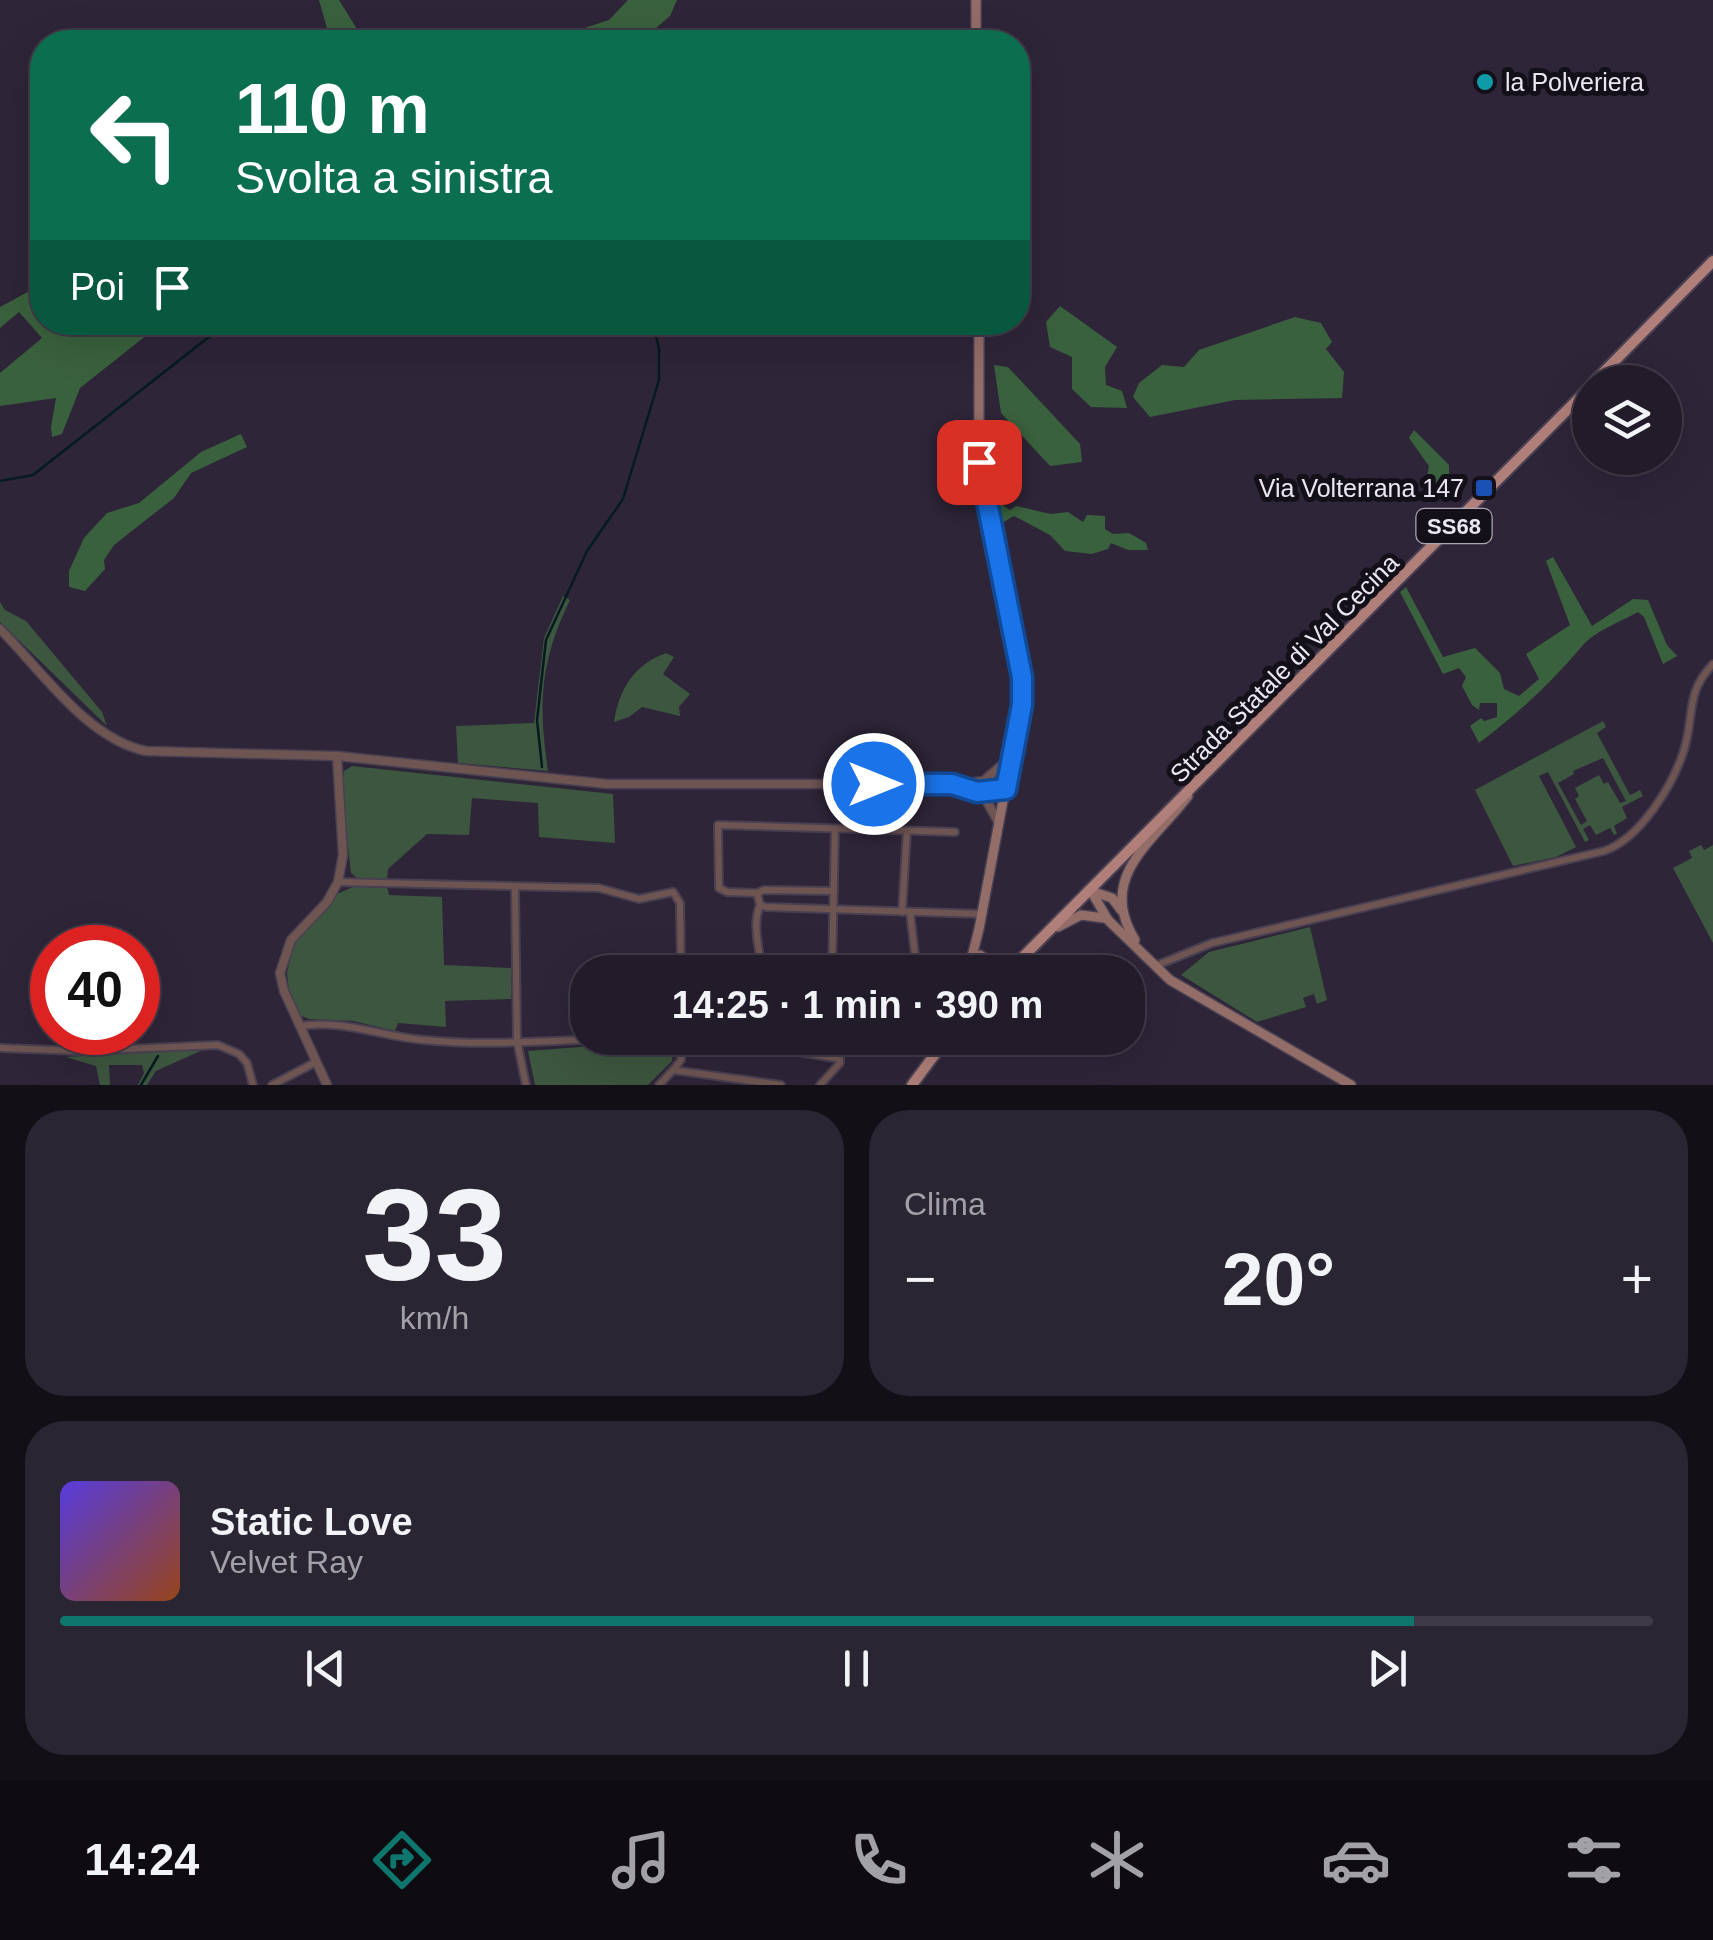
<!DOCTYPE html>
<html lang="it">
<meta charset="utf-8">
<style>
body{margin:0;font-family:Helvetica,sans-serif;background:#2a2532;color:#f1f3f6;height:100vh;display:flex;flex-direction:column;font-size:38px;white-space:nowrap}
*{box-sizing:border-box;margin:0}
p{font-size:32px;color:#a2a1a8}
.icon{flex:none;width:55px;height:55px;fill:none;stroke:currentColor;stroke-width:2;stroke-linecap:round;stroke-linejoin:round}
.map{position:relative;height:1085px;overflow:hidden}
.sheet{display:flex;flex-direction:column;gap:25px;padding:25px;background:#130f17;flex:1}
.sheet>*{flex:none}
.hud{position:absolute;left:30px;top:30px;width:1000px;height:305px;border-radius:40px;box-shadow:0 10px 40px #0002,0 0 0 2px #3f3a47;background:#0b6e4f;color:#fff;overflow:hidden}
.controls{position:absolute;left:1572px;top:365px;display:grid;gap:20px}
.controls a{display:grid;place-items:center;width:110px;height:110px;border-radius:50%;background:#221c2a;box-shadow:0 10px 40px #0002,0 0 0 2px #3f3a47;font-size:50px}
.speed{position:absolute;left:30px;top:925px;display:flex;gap:20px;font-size:50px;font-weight:700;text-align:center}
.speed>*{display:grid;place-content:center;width:130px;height:130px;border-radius:50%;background:#221c2a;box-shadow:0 10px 40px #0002,0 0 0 2px #3f3a47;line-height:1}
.speed .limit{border:15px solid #d22;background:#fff;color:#111}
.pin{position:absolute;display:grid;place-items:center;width:85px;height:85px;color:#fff;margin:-42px;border-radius:20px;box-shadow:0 5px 15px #0006}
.me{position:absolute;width:110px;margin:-55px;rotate:90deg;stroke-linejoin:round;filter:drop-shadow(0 0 8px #0008)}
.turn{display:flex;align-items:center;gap:35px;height:210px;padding:0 40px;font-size:45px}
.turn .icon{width:130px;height:130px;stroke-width:2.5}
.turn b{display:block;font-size:70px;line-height:85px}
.then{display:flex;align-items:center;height:95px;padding:0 40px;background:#0003;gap:20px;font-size:38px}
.big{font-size:75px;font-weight:600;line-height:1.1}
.sheet .card{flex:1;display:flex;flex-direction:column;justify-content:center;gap:15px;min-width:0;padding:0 35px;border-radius:40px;background:#2a2532}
.sheet .dial{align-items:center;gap:0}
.dial b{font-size:130px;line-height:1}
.song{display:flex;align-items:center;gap:30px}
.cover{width:120px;height:120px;border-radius:15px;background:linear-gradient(135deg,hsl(250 70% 55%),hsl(20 70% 35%))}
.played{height:10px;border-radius:5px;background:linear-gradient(90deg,#0f766e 85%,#3f3a47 85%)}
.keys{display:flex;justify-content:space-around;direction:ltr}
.heat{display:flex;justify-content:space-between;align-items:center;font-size:55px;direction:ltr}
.sheet .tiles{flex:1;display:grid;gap:25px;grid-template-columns:1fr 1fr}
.card:last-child{grid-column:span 2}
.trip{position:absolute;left:570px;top:955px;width:575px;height:100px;border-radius:40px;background:#221c2a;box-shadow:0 10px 40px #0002,0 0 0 2px #3f3a47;font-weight:600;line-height:100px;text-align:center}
.dock{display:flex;height:160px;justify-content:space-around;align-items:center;background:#0e0b11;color:#a2a1a8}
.dock .icon{width:70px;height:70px}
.dock .active{color:#0f766e}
.dock b{font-size:45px;color:#f1f3f6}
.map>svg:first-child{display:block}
</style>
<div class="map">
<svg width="1713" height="1085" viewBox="0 0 1713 1085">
<rect width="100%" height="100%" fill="#2e2538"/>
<g fill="#3d563f" fill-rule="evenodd">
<path d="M 563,596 L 570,600 C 540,661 538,705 548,771 L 458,763 L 456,726 L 534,723 L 544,638 Z"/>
<polygon points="0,602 5,610 26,621 102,712 107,726 0,622"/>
<path d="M 666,653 L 674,657 L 663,674 L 690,694 L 679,707 L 680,716 L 642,707 L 629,717 L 614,722 C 619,690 633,665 666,653 Z"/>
<path d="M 1603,721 L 1606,727 L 1597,733 L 1630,795 L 1640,790 L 1643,796 L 1622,807 L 1627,818 L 1614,826 L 1617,834 L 1614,835 L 1610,828 L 1596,835 L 1590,825 L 1583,829 L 1589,840 L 1585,842 L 1548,772 L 1539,776 L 1576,847 L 1556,857 L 1513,866 L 1475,790 ZM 1603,758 L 1626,801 L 1620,803 L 1608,782 L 1604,784 L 1599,775 L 1575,788 L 1579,796 L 1575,799 L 1587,821 L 1581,825 L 1558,783 L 1574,774 L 1573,771 Z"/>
<polygon points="352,766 613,794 615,843 539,837 538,803 472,798 469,835 427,834 388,869 387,879 357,878 351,873 341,788 344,771"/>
<polygon points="1701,845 1704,850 1713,845 1713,943 1673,868 1692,858 1689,851"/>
<polygon points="355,886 387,886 389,895 442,897 444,965 511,968 511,999 445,1001 446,1027 398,1023 395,1031 353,1021 309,1019 299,1015 289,992 287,973 293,945 337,894"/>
<polygon points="1310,927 1327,1000 1317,1004 1314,994 1303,998 1306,1007 1257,1022 1181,975 1209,952"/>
<polygon points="674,1040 672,1061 648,1085 535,1085 528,1051 606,1045 606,1042"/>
<polygon points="207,1048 156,1071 147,1085 138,1085 144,1073 142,1065 109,1065 110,1085 100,1085 96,1066 66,1057"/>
</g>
<g fill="#3a613d">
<polygon points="319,0 339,0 365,42 331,42"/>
<polygon points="628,0 677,0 670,16 640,42 541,42 609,20"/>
<polygon points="42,279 42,322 162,323 80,388 62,434 52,437 51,427 56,398 0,406 0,373 42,338 19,312 0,328 0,307 26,293"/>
<polygon points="1060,306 1117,347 1105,367 1106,385 1122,391 1127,408 1091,407 1072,389 1072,357 1050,347 1046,322"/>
<polygon points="1295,317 1321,323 1332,342 1326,349 1344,372 1342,398 1235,400 1150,417 1133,397 1139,383 1162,365 1184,367 1199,350"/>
<polygon points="994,365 1008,367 1080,444 1082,462 1050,466 1001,413"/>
<polygon points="1414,430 1449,465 1449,486 1432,500 1424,493 1429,466 1409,438"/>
<polygon points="241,434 247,447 191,473 174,498 114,545 104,560 105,569 85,591 69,587 69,571 84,538 107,513 139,503 201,452"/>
<polygon points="999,503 1010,510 1016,506 1051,514 1068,512 1083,522 1087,515 1105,516 1105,529 1113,534 1129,533 1146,543 1148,550 1128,550 1111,543 1108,549 1092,554 1065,551 1050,535 1014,516 998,525 995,514"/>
<path d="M 1553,557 L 1592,626 L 1633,599 L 1648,600 L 1667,645 L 1677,656 L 1663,664 L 1644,617 L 1638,612 C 1622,621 1595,631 1583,645 C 1552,682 1519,713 1479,743 L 1470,726 L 1481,718 L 1484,721 L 1497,717 L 1497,703 L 1480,703 L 1479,710 L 1472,705 L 1462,686 L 1466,677 L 1459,668 L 1443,674 L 1400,592 L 1406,587 L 1443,657 L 1475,648 L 1500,673 L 1504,689 L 1519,696 L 1539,679 L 1526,654 L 1570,625 L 1546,561 Z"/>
</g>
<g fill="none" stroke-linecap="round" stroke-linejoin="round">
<g stroke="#051b20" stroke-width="2.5">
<polyline points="0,481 33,475 228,322"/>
<polyline points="542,767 537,720 546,640 587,551 623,499 659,380 659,349 653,322"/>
<polyline points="141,1085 158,1056"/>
</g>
<defs>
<g id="minor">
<polyline points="338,882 599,888 639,899 673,892 680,903 681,972"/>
<polyline points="515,889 517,1041 526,1085"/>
<polyline points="834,891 764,890 757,893 760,905 766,907 982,914"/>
<polyline points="757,893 727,892 719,888 718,825 955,832"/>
<path d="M 760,905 C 751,927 761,950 761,972"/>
<polyline points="902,912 907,831"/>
<polyline points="910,912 917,972"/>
<path d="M 1155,966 L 1212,943 L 1604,851 C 1640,839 1673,785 1684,750 C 1695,714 1685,693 1713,664"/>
<polyline points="832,972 835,829"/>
<path d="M 300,1026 C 342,1019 383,1037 424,1040 C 485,1046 544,1041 604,1039"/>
<polyline points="682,1039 748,1043 840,1059 840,1063 820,1085"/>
<polyline points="0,1048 80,1051 218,1045 239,1054 247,1063 253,1085"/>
<polyline points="674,1069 681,1060 682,1039"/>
<polyline points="272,1085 316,1062"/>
<polyline points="659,1085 673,1070 781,1085"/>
</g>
<g id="tertiary">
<path d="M 0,629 C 42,671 87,739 146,751 L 337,756 L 607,784 L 963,784 L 990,780 L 1007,789"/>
<polyline points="987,778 1010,758"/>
<polyline points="962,787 977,792 1007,789"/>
<polyline points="977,792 986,800 999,823"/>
<polyline points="327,1085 284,991 280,973 291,940 327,902 338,882 343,855 337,756"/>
</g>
<g id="secondary">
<polyline points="976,0 976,42"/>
<polyline points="1091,891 1108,920 1170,980 1351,1085"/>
<polyline points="1091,891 1112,898 1121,910"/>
<polyline points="1058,927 1081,915 1104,918"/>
<path d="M 1135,940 C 1096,877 1153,842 1188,796"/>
<polyline points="980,955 997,966 1017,961"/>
<polyline points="968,972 979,929 1023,694 1018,654 979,462 979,322"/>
</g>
<g id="primary">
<polyline points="1594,382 1713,261"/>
<polyline points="1008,972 1590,387"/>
<polyline points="912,1085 947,1038"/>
</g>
</defs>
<use href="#minor" stroke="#494052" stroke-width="10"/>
<use href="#tertiary" stroke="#494052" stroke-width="11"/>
<use href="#secondary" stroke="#494052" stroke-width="12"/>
<use href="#primary" stroke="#494052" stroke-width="14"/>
<use href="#minor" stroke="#6e5552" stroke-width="6"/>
<use href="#tertiary" stroke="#6e5552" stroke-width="8"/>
<use href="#secondary" stroke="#936d68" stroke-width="9"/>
<use href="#primary" stroke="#b07f79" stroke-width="10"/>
</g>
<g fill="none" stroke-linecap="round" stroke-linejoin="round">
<defs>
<polyline id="route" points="874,784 952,784 977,792 1006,789 1022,705 1022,677 979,462"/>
</defs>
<use href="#route" stroke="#114b97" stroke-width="25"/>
<use href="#route" stroke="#1a73e8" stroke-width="18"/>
</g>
<circle fill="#0f9aa8" stroke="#141019" stroke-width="4" cx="1485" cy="82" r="10"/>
<rect fill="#1a4fb4" stroke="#141019" stroke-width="4" x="1474" y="478" width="20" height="20" rx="5"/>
<g text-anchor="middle" stroke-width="10" stroke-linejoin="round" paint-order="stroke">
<rect fill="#141019" stroke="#aba6b2" stroke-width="2.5" x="1416.5" y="509" width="75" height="34" rx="8"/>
<g font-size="22" font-weight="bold" fill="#ece6f3">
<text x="1454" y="534">SS68</text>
</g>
<g font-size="25" fill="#ece6f3" stroke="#141019" text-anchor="start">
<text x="1505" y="91">la Polveriera</text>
<text x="1464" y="497" text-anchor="end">Via Volterrana 147</text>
</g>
<g font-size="25" fill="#ece6f3" stroke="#141019">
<text transform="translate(1284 668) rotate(-45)" y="9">Strada Statale di Val Cecina</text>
</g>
</g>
</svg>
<div class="controls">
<a><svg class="icon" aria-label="layers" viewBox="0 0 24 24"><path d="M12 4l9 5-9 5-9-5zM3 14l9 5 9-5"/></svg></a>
</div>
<div class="speed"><div class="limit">40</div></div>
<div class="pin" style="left:979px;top:462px;background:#d93025"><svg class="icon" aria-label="arrive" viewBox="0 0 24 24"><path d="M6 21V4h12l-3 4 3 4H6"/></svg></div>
<svg class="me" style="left:874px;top:784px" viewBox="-20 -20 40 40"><circle r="17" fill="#1a73e8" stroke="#fff" stroke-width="3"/><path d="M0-11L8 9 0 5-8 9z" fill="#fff"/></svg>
<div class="trip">14:25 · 1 min · 390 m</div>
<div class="hud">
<div class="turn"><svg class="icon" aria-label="left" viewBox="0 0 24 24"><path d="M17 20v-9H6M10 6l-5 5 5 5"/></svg><div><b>110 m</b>Svolta a sinistra</div></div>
<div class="then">Poi<svg class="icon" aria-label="arrive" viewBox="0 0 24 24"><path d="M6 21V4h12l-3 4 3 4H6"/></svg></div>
</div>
</div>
<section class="sheet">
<div class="tiles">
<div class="card dial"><b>33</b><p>km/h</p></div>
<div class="card"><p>Clima</p>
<div class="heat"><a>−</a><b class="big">20°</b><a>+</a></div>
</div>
<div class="card">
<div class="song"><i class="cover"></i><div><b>Static Love</b><p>Velvet Ray</p></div></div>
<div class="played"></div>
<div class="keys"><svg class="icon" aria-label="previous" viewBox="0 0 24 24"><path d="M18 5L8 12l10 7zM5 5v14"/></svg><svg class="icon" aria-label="pause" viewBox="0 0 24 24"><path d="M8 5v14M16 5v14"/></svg><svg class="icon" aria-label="next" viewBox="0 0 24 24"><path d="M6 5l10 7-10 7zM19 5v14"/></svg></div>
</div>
</div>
</section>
<nav class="dock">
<b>14:24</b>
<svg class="icon active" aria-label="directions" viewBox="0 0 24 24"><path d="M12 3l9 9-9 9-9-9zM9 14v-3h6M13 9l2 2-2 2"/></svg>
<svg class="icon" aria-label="music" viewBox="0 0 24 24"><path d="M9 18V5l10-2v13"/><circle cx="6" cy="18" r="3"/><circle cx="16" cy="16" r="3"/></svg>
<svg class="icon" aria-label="phone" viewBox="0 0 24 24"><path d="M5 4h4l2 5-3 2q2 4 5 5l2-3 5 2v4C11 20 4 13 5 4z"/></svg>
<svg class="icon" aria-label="climate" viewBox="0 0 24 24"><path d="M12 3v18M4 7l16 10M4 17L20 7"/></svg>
<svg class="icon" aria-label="car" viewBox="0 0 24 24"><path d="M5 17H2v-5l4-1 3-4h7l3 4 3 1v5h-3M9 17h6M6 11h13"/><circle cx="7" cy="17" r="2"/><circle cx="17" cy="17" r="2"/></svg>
<svg class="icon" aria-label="filters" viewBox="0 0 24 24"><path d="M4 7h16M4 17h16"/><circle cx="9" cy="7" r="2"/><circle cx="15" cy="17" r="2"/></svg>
</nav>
